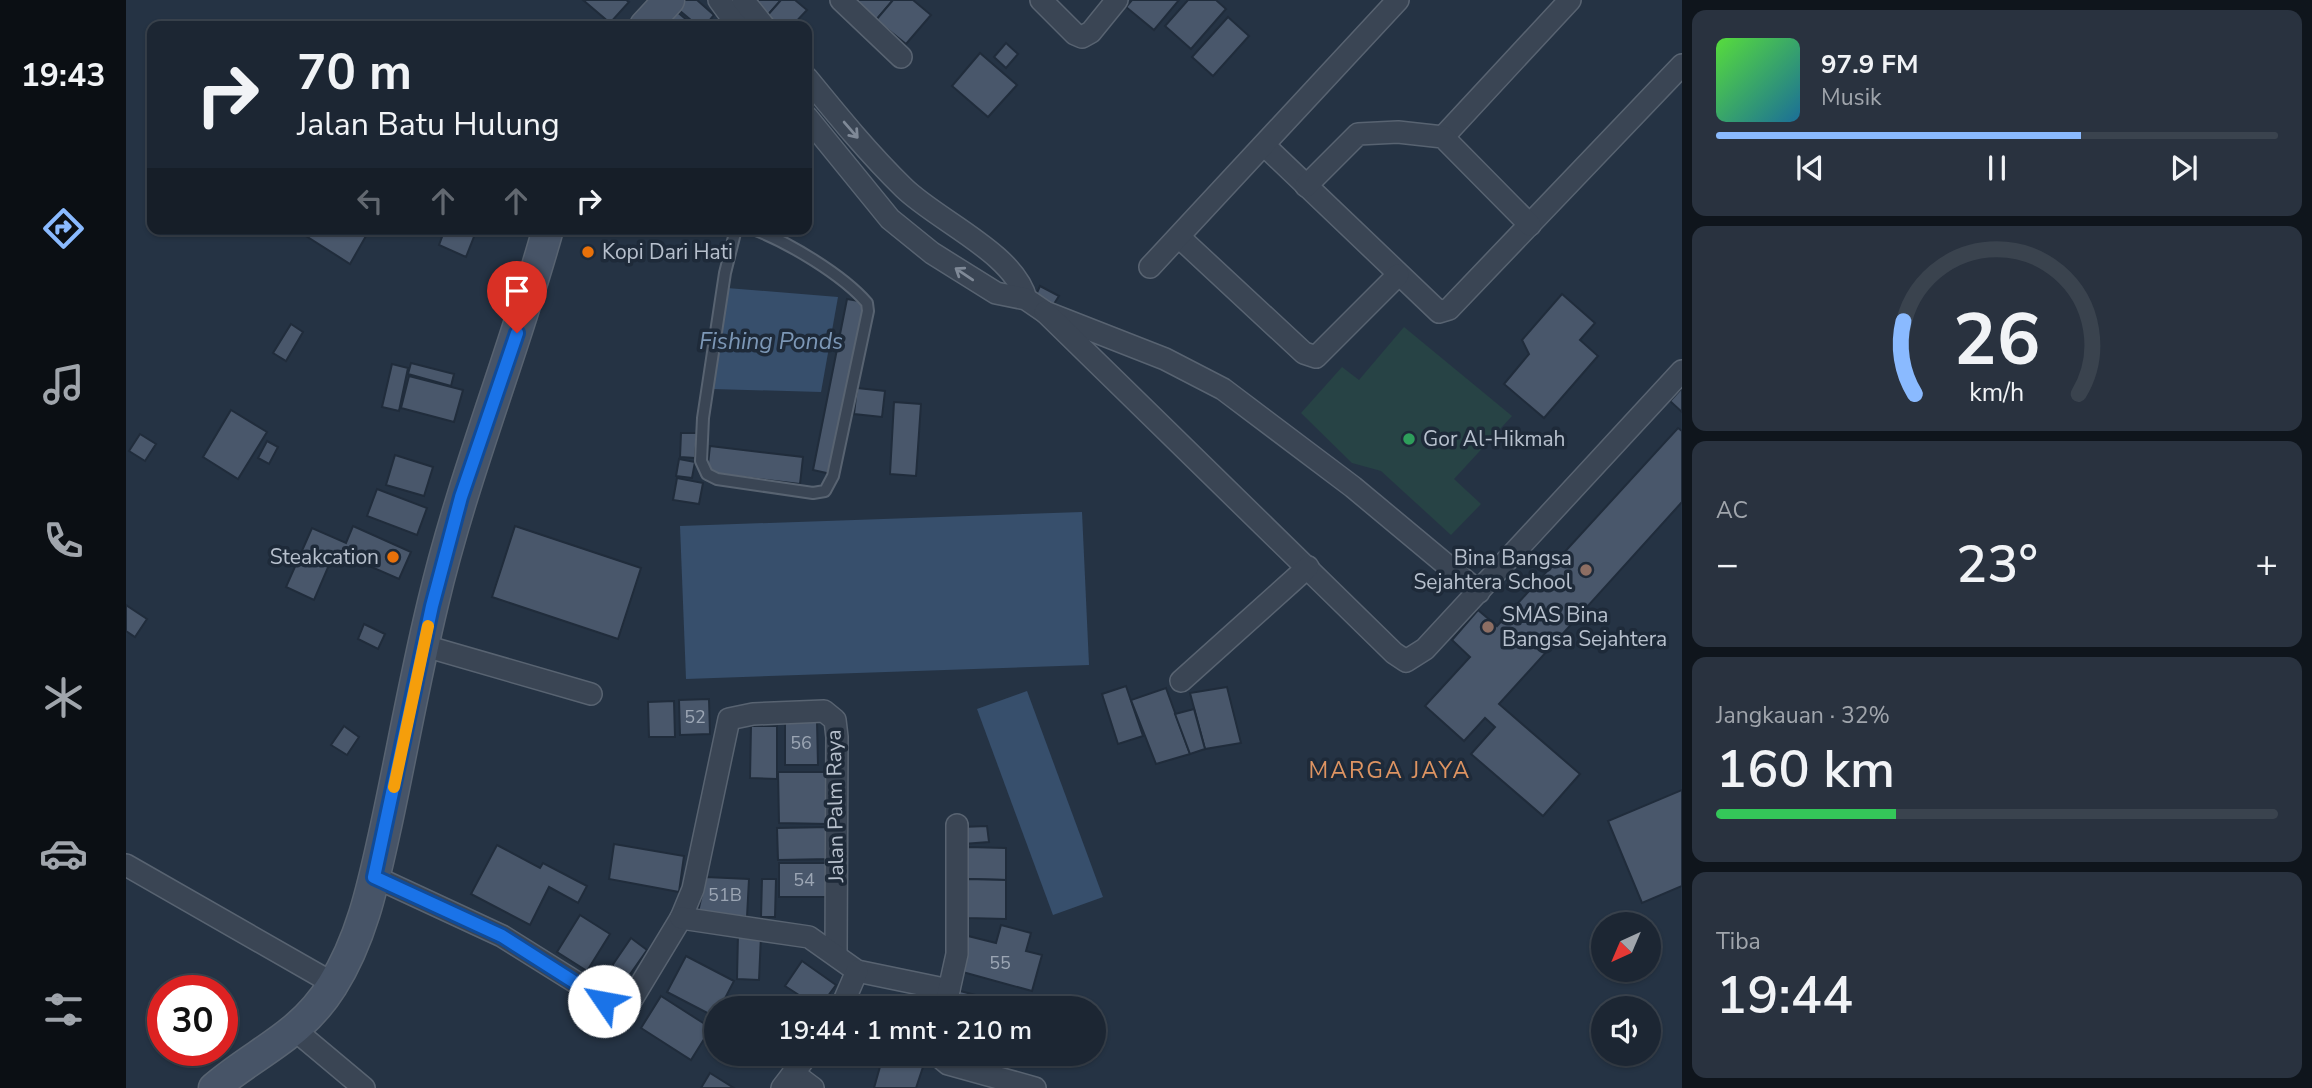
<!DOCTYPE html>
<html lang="id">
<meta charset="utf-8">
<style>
body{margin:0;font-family:"Nunito Sans",sans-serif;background:#29323f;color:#f1f3f6;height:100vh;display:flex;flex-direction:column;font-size:26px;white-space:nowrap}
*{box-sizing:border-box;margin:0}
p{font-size:23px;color:#a0a5ac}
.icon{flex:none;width:38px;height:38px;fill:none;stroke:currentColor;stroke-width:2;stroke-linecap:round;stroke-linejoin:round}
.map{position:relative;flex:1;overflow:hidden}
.panel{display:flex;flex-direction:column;gap:10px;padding:10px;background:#0f151c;width:630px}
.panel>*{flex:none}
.banner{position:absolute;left:21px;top:21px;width:665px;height:214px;border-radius:14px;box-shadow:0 2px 5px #0004,0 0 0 2px #3a434e;background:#1c2633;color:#f1f3f6;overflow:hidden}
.needle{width:46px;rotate:224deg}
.fabs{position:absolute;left:1465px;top:912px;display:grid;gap:14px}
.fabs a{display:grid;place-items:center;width:70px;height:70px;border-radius:50%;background:#1c2633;box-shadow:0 2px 5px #0004,0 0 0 2px #3a434e;font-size:35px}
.speed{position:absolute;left:21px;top:975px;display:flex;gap:14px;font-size:35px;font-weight:700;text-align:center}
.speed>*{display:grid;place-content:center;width:91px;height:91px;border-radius:50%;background:#1c2633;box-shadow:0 2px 5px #0004,0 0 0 2px #3a434e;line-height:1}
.speed .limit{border:10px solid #d22;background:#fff;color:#111}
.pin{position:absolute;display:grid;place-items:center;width:60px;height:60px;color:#fff;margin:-72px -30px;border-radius:50% 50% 50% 0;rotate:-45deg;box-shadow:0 0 7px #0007}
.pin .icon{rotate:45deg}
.me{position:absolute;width:77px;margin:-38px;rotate:303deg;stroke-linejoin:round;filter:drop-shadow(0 0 5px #0008)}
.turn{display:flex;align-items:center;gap:24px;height:147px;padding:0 35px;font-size:32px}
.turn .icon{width:91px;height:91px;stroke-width:2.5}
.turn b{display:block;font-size:49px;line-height:60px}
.lanes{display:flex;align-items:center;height:66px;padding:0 35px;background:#0003;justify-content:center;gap:35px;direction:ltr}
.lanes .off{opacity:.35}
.big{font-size:52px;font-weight:600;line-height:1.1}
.panel .card{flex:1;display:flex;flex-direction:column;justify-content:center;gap:10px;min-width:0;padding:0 24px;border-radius:14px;background:#29323f}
.panel .dial{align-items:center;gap:0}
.dial svg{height:182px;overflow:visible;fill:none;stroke:#3a434e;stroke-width:7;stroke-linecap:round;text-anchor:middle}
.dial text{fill:#f1f3f6;stroke:none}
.song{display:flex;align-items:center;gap:21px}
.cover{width:84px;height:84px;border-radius:10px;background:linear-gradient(135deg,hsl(110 70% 55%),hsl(200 70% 35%))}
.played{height:7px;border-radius:4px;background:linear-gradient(90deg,#8abaff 65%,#3a434e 65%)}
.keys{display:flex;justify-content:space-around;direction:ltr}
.heat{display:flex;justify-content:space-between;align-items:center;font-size:38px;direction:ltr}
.charge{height:10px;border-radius:5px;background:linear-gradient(90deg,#34c759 32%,#3a434e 0)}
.trip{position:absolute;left:578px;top:996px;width:402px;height:70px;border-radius:35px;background:#1c2633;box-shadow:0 2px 5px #0004,0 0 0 2px #3a434e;font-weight:600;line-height:70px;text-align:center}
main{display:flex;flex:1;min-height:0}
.dock{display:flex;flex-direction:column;width:126px;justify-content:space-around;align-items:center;background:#0b0f14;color:#a0a5ac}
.dock .icon{width:49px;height:49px}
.dock .selected{color:#8abaff}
.dock b{font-size:32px;color:#f1f3f6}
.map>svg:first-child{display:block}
</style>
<main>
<nav class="dock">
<b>19:43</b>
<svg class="icon selected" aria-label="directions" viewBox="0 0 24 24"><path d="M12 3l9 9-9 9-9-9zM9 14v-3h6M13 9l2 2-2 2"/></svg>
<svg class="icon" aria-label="music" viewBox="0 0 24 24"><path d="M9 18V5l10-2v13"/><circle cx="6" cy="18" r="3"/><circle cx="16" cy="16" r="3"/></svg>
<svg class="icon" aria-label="phone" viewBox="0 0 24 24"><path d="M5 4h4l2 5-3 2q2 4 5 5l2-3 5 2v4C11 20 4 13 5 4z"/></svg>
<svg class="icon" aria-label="climate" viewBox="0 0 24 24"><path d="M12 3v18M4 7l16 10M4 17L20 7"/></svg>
<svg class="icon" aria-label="car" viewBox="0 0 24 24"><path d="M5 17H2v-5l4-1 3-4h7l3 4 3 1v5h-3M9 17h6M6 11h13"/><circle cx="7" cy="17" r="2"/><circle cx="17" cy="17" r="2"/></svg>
<svg class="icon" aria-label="filters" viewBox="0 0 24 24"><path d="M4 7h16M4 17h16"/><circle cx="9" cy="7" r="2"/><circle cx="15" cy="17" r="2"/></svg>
</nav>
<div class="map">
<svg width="1556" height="1088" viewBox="0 0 1556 1088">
<rect width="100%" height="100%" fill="#253344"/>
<polygon fill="#274345" points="1278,327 1386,416 1328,479 1355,504 1325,535 1255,471 1226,463 1175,413 1216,367 1233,380"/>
<g fill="#374f6c">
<polygon points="601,288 712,297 695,392 587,389"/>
<polygon points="956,512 963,665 560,679 554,526"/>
<polygon points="901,691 977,897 927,915 851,709"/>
</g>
<g fill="#49576b" stroke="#202c3b" stroke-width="2">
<polygon points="457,0 500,0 503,2 484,23"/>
<polygon points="551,0 571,0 588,15 579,26 572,26 547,5"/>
<polygon points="633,0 655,0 640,17 627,6"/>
<polygon points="655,0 669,0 681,10 666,26 649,26 640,17"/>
<polygon points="731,0 767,0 750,20 729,2"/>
<polygon points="767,0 787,0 805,15 780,44 750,20"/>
<polygon points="1006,0 1053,0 1028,30 1000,7"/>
<polygon points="1062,0 1090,0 1100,9 1065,49 1039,26"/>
<polygon points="550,11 568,26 537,26"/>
<polygon points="1102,17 1123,36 1087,76 1066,57"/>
<polygon points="880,43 892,54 880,68 868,57"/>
<polygon points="854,53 891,85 862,117 826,86"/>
<polygon points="169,229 244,229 224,264"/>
<polygon points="319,229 351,229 340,257 313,245"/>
<polygon points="914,286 933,296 926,307 909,297"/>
<polygon points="1436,294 1469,323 1454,340 1472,356 1418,418 1378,384 1403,354 1396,340"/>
<polygon points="721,299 739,302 705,474 687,470"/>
<polygon points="165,324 177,332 160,361 147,353"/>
<polygon points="285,363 328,374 325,386 282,374"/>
<polygon points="266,364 282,368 273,411 256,407"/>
<polygon points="283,376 337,390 328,422 275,408"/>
<polygon points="731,388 759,391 756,417 728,414"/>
<polygon points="1556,388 1556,412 1544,401"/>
<polygon points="768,402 795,404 790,476 764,474"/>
<polygon points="105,410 141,432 112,479 77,457"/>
<polygon points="1552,428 1556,431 1556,502 1373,704 1454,774 1417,816 1345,754 1369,727 1359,718 1338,741 1299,706 1344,657 1326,640 1352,610 1371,626"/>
<polygon points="555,433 571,433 569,458 554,457"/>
<polygon points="14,434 30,444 19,461 3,451"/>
<polygon points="141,441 152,447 143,464 132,458"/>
<polygon points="584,446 677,457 674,484 581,473"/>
<polygon points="269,455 307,467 298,496 260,485"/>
<polygon points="553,459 569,462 566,478 550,476"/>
<polygon points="551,478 577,483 573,504 547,500"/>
<polygon points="251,489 301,508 291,535 241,516"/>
<polygon points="227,526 285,552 273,579 209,551 188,600 160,587 186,528 220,543"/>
<polygon points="389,526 515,568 492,639 366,597"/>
<polygon points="0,605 21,619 9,637 0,631"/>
<polygon points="238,624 259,634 252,649 232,639"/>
<polygon points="1000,686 1017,736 992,744 976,694"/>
<polygon points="1101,687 1115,743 1079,749 1064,693"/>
<polygon points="1040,688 1064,754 1030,764 1005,700"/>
<polygon points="583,699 584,734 554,735 553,700"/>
<polygon points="548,701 549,737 523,737 522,702"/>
<polygon points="1068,709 1079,749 1064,754 1049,714"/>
<polygon points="659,721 691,721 692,765 659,765"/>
<polygon points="218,726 233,737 221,755 205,745"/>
<polygon points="625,726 651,726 651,779 624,778"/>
<polygon points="652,772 702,772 702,824 653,823"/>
<polygon points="1556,790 1556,886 1516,903 1482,821"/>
<polygon points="861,826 863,842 837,844 835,827"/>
<polygon points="704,827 704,859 652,860 651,828"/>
<polygon points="488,844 558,856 553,892 483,879"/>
<polygon points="371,845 414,868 417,863 461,886 452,903 423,887 404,925 345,894"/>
<polygon points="842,847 880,848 880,880 842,879"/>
<polygon points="653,863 703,863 704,897 653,897"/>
<polygon points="580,877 623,879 621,917 572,912"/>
<polygon points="636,879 650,879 649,917 635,917"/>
<polygon points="842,879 880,880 880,919 841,918"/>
<polygon points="454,915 484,934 461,971 431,952"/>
<polygon points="875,925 905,933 900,951 916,955 906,991 833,971 842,936 870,943"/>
<polygon points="612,934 635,935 633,980 611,979"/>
<polygon points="505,938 521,950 493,990 477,979"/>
<polygon points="560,956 608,981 594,1008 590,1008 589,1017 541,992"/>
<polygon points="676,961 710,985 693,1008 659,986"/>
<polygon points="834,991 869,1000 867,1008 829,1008"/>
<polygon points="535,996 585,1028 565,1060 515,1028"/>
<polygon points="863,1054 896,1054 894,1061"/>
<polygon points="757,1056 797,1067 790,1088 748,1088"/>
<polygon points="584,1073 608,1088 575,1088"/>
</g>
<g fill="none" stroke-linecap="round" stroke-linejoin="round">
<defs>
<path id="lane" d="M 610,229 L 599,273 L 577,418 L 575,461 L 581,474 L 591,479 L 687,493 L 699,491 L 707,476 L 742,311 L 741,303 C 717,275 662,242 627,229"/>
<g id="street">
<polyline points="593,0 612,26"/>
<polyline points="617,0 638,26"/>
<polyline points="715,0 775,57"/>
<polyline points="915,0 949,34 956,37 965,32 991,0"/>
<path d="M 681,78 C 712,116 743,154 778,188 C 812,221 888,253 900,299"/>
<polyline points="681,117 764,219 806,253 870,293 900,299 919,312 1039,359 1097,389 1227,487 1353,592"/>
<polyline points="1317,137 1444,0"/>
<polyline points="1138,145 1313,312 1323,309 1556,65"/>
<polyline points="1180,186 1232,134 1272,132 1317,137 1404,225"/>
<polyline points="1053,237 1178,353 1190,357 1272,275"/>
<polyline points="1024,267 1272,0"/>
<polyline points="919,312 1268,653 1280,661 1299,649 1556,371"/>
<polyline points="299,646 465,694"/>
<polyline points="1055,681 1182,567"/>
<polyline points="0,865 208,984"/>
<polyline points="249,877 376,936 491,1008 503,1004 555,918 567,889 603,719 627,714 698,711 709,720 711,737 710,955"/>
<polyline points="555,918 683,937 731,971 823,990"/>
<polyline points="715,1008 731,971"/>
<polyline points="819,1008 831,954 831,825"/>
<polyline points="170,1031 238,1088"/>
<polyline points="810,1054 822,1064 909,1088"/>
<polyline points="667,1073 687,1088"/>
<polyline points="656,1088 682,1054"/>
</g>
<g id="secondary">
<polyline points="519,26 543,0"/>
<path d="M 88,1088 C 131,1051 174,1037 206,986 C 237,937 248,880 260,826 C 276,752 289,677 307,603 C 337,476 387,355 422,229"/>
</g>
</defs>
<use href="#lane" stroke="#586371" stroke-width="14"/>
<use href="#street" stroke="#586371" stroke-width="24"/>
<use href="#secondary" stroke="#586371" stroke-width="33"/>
<use href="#lane" stroke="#3a4554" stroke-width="10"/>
<use href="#street" stroke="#3a4554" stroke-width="21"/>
<use href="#secondary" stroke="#475467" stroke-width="30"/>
</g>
<defs><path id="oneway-shaft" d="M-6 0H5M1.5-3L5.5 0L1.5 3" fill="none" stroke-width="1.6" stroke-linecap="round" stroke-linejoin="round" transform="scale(1.75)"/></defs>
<g stroke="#7f8997">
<use href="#oneway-shaft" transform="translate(725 130) rotate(49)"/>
<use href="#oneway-shaft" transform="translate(838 274) rotate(-146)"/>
</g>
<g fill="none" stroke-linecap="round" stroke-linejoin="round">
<defs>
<polyline id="route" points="391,333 335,497 306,606 248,877 376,936 478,1001"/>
</defs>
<use href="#route" stroke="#114b97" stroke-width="18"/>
<use href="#route" stroke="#1a73e8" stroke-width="12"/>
<polyline stroke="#f59e0b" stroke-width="12" points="268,787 302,626"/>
</g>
<g fill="#e8710a" stroke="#1e2a39" stroke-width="2.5">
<circle cx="462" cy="252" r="7"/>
<circle cx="267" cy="557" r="7"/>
</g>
<circle fill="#2e9e5b" stroke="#1e2a39" stroke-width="2.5" cx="1283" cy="439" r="7"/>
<g fill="#8d6e63" stroke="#1e2a39" stroke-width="2.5">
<circle cx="1460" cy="570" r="7"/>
<circle cx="1362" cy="627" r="7"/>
</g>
<g text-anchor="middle" stroke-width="7" stroke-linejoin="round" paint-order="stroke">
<g font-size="18" fill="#9ca6b4">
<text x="569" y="723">52</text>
<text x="675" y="749">56</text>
<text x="678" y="886">54</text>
<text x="599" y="901">51B</text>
<text x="874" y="969">55</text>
</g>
<g font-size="21" fill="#b7c0cd" stroke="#1e2a39" text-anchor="start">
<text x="476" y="259">Kopi Dari Hati</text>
<text x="1297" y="446">Gor Al-Hikmah</text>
<text x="253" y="564" text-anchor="end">Steakcation</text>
<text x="1446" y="565" text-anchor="end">Bina Bangsa<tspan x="1446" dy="24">Sejahtera School</tspan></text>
<text x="1376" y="622">SMAS Bina<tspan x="1376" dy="24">Bangsa Sejahtera</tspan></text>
</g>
<g font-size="21" fill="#b7c0cd" stroke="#1e2a39">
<text transform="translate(709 806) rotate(-91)" y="7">Jalan Palm Raya</text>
</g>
<g font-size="23" font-style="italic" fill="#7c97b6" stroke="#1e2a39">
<text x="645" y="349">Fishing Ponds</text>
</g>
<g font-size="23" letter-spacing="2" fill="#de9462" stroke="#1e2a39">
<text x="1264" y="778">MARGA JAYA</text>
</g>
</g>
</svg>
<div class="fabs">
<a><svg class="needle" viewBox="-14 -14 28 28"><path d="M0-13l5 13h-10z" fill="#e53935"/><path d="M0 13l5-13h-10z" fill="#a0a5ac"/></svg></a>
<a><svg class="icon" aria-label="sound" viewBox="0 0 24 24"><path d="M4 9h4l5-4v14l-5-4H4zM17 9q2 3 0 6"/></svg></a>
</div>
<div class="speed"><div class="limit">30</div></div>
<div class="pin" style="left:391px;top:333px;background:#d93025"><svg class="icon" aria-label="arrive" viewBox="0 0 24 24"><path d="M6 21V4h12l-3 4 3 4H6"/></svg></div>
<svg class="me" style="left:478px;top:1001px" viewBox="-20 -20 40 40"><circle r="19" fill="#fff"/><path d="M0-13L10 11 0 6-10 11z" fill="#1a73e8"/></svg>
<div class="trip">19:44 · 1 mnt · 210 m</div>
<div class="banner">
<div class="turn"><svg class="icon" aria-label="right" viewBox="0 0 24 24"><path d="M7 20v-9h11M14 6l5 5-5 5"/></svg><div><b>70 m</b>Jalan Batu Hulung</div></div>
<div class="lanes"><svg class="icon off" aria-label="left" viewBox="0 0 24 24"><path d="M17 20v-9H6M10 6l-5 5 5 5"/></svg><svg class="icon off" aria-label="ahead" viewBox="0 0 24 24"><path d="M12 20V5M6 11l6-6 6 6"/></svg><svg class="icon off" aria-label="ahead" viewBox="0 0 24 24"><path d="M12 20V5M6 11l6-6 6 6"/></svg><svg class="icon" aria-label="right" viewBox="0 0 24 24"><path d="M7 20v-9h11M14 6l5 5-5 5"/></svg></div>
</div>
</div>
<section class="panel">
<div class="card">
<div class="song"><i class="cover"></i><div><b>97.9 FM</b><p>Musik</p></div></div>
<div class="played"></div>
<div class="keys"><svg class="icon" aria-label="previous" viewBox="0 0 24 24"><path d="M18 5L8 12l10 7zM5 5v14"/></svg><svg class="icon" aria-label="pause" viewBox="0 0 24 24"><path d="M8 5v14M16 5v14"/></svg><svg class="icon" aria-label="next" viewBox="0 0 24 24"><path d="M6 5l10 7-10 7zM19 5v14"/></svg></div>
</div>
<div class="card dial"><svg viewBox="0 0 100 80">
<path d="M14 69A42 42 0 1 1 86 69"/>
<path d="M14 69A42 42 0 0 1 9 37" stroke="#8abaff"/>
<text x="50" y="56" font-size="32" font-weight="700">26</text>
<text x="50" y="72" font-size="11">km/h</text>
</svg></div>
<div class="card"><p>AC</p>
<div class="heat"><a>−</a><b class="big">23°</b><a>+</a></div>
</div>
<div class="card"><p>Jangkauan · 32%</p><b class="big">160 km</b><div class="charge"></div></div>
<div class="card"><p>Tiba</p><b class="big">19:44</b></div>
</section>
</main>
